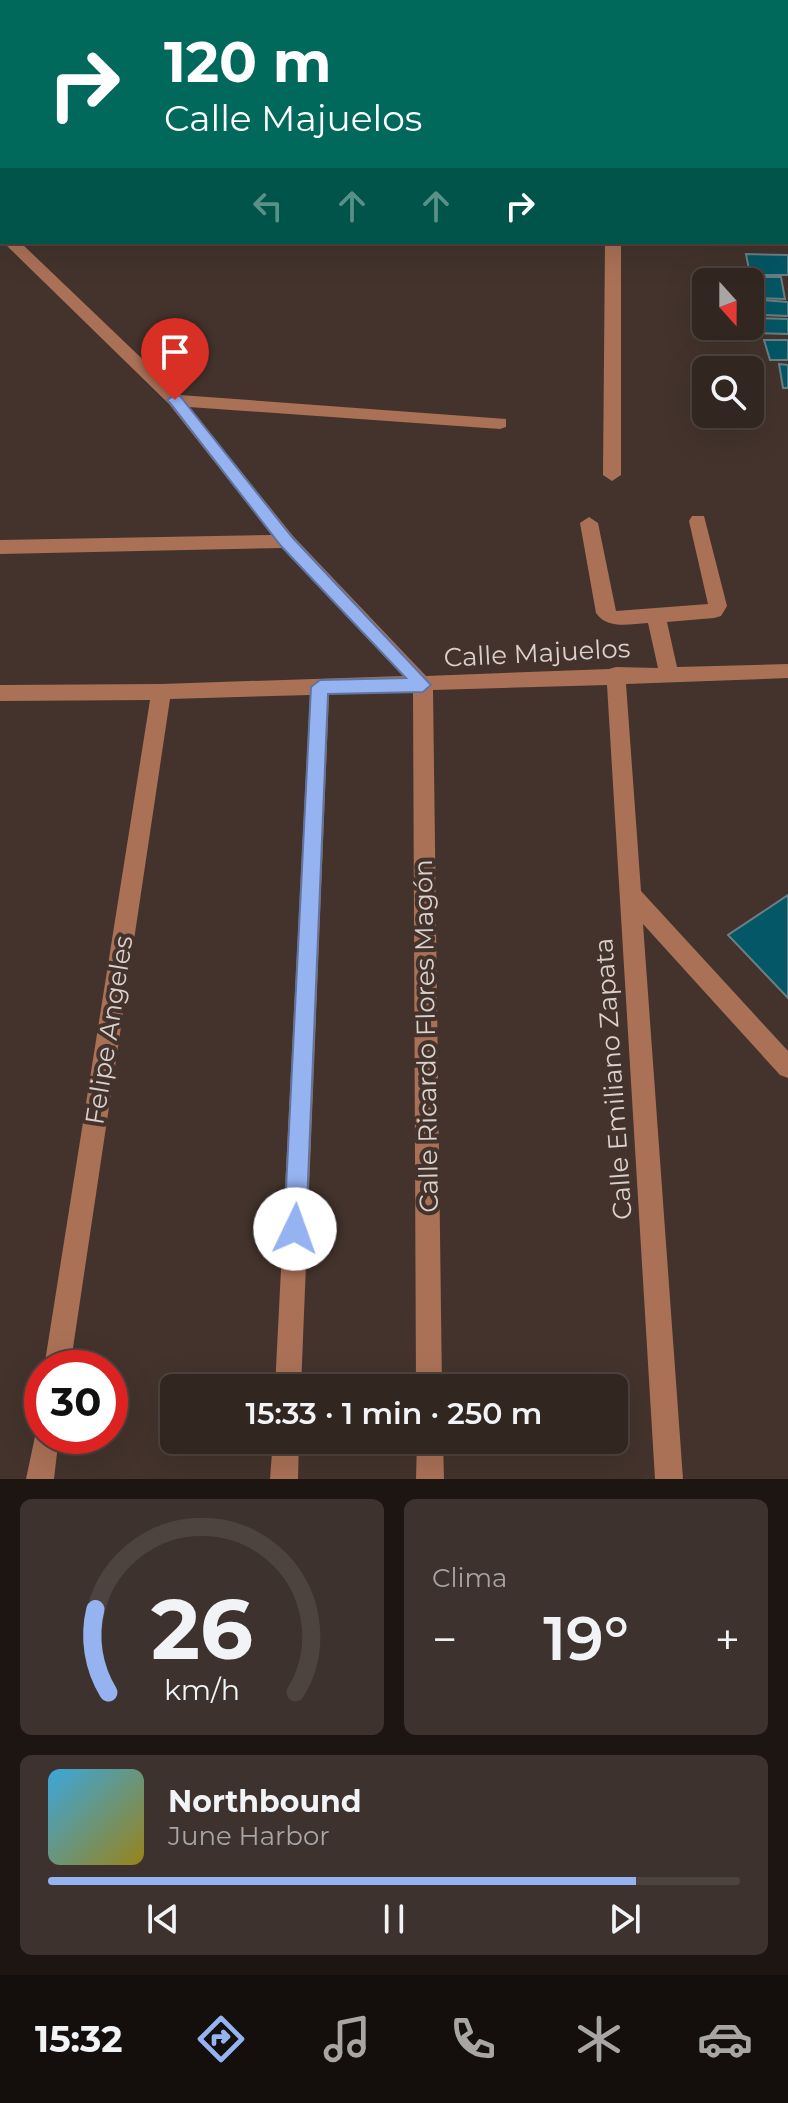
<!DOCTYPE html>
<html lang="es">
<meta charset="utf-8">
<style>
body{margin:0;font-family:Montserrat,sans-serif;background:#3d322e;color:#f1f3f6;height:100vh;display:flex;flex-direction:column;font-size:30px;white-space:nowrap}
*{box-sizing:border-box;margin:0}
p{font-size:26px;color:#a8a5a5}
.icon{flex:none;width:44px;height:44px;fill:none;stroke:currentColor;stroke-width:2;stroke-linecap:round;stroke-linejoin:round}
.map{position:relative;height:1479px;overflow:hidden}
.panel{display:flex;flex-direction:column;gap:20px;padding:20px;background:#1c1512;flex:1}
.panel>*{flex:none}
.top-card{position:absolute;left:0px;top:0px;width:788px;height:244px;box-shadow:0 8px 32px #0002,0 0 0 2px #4d433f;background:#00695c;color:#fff;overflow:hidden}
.needle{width:52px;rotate:159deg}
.controls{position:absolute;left:692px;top:268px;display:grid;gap:16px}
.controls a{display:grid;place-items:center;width:72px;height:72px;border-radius:12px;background:#322621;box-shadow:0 8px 32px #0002,0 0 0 2px #4d433f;font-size:40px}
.speed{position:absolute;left:24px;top:1350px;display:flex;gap:16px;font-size:40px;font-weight:700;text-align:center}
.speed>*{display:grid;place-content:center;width:104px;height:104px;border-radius:50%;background:#322621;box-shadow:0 8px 32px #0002,0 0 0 2px #4d433f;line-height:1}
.speed .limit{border:12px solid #d22;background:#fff;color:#111}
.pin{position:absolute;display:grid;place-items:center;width:68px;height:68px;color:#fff;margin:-82px -34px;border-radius:50% 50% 50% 0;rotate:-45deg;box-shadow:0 0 8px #0007}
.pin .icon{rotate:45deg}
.me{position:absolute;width:88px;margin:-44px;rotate:3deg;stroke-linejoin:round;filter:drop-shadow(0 0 6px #0008)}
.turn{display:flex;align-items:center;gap:28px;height:168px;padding:0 32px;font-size:36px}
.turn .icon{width:104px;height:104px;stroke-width:2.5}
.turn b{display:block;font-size:56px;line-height:68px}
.lanes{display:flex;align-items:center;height:76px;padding:0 32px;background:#0003;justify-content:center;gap:40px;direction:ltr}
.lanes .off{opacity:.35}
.big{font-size:60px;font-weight:600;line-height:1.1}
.panel .card{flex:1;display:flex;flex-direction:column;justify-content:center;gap:12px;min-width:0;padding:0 28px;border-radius:12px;background:#3d322e}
.panel .dial{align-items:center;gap:0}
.dial svg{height:208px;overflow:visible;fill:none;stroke:#4d433f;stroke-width:7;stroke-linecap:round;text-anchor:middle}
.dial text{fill:#f1f3f6;stroke:none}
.song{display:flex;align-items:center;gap:24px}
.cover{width:96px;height:96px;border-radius:12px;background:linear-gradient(135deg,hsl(200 70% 55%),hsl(50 70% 35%))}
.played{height:8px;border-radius:4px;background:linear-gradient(90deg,#95b2f1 85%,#4d433f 85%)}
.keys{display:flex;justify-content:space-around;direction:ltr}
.heat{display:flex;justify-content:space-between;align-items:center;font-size:44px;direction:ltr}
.panel .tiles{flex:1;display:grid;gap:20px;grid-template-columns:1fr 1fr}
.card:last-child{grid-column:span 2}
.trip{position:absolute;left:160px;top:1374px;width:468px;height:80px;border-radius:12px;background:#322621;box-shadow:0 8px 32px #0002,0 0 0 2px #4d433f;font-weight:600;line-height:80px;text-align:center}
.tab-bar{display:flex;height:128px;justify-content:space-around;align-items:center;background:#140f0d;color:#a8a5a5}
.tab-bar .icon{width:56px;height:56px}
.tab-bar .current{color:#95b2f1}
.tab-bar b{font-size:36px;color:#f1f3f6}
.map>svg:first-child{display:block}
</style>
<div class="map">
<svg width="788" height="1479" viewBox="0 0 788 1479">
<rect width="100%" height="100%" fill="#43332c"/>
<g fill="#045766" stroke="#6a7f84" stroke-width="2">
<polygon points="746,254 788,255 788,275 750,275"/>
<polygon points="716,270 743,271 745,282 718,282"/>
<polygon points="750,277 781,277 785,299 753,298"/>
<polygon points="761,300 788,302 788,316 763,315"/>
<polygon points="751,318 788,319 788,334 754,333"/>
<polygon points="764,340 788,340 788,360 770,360"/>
<polygon points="779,364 788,365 788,388 783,388"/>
<polygon points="788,895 788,998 728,935"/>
</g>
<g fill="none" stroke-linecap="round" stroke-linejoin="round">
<g fill="#aa7157" fill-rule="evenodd">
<rect x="279" y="0" width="12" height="2"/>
<rect x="619" y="0" width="12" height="2"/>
<rect x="786" y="114" width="2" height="8"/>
<rect x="0" y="197" width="2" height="8"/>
<rect x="786" y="232" width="2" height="10"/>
<path d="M 3,242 L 20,242 L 180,395 L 506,419 L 506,427 L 500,429 L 189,407 L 293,536 L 426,676 L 609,669 L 616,667 L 658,668 L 648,623 C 630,624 608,630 596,613 L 580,523 L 589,517 L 598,523 L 616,611 L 708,604 L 689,521 L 692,516 L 704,516 L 727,606 L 721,616 L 714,618 L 667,622 L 677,667 L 788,664 L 788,678 L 626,684 L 641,891 L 788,1051 L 788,1078 L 780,1075 L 643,924 L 683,1479 L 655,1479 L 607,685 L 433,690 L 442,1388 L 416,1388 L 413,691 L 329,694 L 301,1388 L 275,1388 L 310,695 L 170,699 L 70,1368 L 44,1368 L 150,700 L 0,701 L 0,685 L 161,684 L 403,676 L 282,548 L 0,554 L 0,540 L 272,535 L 169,404 Z"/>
<polygon points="605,242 621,242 621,475 612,481 603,475"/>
<polygon points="42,1424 42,1436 59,1436 54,1479 26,1479 37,1427"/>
<polygon points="273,1440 299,1440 298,1479 270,1479"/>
<polygon points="417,1440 443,1440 444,1479 416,1479"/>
</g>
</g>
<polygon fill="#95b2f1" stroke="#61749d" stroke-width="2" points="175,395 180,396 292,537 431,685 423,692 328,694 306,1229 303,1236 295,1240 287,1236 284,1229 311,687 320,680 406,678 281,546 170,403 167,400"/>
<g text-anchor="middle" stroke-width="8" stroke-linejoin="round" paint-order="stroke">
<g font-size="26" fill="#dad0cc" stroke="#43332c">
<text transform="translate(537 653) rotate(-3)" y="9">Calle Majuelos</text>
<text transform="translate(109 1030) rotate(-81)" y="9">Felipe Angeles</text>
<text transform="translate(426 1036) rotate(-91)" y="9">Calle Ricardo Flores Magón</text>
<text transform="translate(613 1079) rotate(-94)" y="9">Calle Emiliano Zapata</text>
</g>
</g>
</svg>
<div class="controls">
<a><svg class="needle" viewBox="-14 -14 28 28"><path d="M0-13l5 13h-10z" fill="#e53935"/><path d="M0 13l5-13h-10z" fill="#a8a5a5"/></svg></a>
<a><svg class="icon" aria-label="search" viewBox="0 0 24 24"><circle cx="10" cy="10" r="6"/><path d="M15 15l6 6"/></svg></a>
</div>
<div class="speed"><div class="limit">30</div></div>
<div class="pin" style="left:175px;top:400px;background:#d93025"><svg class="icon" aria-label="arrive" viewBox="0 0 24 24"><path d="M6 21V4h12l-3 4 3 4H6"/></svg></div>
<svg class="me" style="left:295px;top:1229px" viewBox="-20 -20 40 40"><circle r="19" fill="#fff"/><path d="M0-13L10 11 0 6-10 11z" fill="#95b2f1"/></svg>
<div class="trip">15:33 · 1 min · 250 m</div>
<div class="top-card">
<div class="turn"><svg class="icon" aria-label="right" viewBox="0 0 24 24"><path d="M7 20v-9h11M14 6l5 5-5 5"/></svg><div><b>120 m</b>Calle Majuelos</div></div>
<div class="lanes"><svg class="icon off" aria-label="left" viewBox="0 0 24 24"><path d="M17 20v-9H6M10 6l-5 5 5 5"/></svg><svg class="icon off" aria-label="ahead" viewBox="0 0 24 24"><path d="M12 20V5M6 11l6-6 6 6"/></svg><svg class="icon off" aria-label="ahead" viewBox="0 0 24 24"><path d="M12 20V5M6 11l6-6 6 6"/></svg><svg class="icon" aria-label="right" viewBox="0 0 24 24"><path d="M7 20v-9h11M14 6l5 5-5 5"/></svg></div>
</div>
</div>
<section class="panel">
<div class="tiles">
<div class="card dial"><svg viewBox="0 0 100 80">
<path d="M14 69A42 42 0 1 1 86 69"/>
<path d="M14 69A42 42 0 0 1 9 37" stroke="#95b2f1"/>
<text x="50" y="56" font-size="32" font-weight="700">26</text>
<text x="50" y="72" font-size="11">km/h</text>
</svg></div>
<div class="card"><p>Clima</p>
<div class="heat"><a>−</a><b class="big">19°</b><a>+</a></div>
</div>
<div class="card">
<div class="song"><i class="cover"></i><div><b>Northbound</b><p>June Harbor</p></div></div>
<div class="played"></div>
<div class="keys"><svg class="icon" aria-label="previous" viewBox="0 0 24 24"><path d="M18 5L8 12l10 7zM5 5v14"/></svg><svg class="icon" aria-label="pause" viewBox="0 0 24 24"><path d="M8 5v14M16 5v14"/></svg><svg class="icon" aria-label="next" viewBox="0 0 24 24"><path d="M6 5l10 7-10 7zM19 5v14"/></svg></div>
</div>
</div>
</section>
<nav class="tab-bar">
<b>15:32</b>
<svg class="icon current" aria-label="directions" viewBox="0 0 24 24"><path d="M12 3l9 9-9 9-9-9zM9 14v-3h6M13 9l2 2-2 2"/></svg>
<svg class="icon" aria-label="music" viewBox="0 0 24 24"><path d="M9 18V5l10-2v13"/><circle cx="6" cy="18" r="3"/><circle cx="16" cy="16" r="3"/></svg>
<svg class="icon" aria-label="phone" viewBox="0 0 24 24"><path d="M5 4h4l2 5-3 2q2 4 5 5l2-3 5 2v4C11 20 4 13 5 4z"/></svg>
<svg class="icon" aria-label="climate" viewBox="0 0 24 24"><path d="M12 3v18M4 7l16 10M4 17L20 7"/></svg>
<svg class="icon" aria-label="car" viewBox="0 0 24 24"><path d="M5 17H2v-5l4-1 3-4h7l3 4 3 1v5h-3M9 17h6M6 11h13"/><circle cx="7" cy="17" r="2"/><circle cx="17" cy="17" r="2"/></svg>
</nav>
